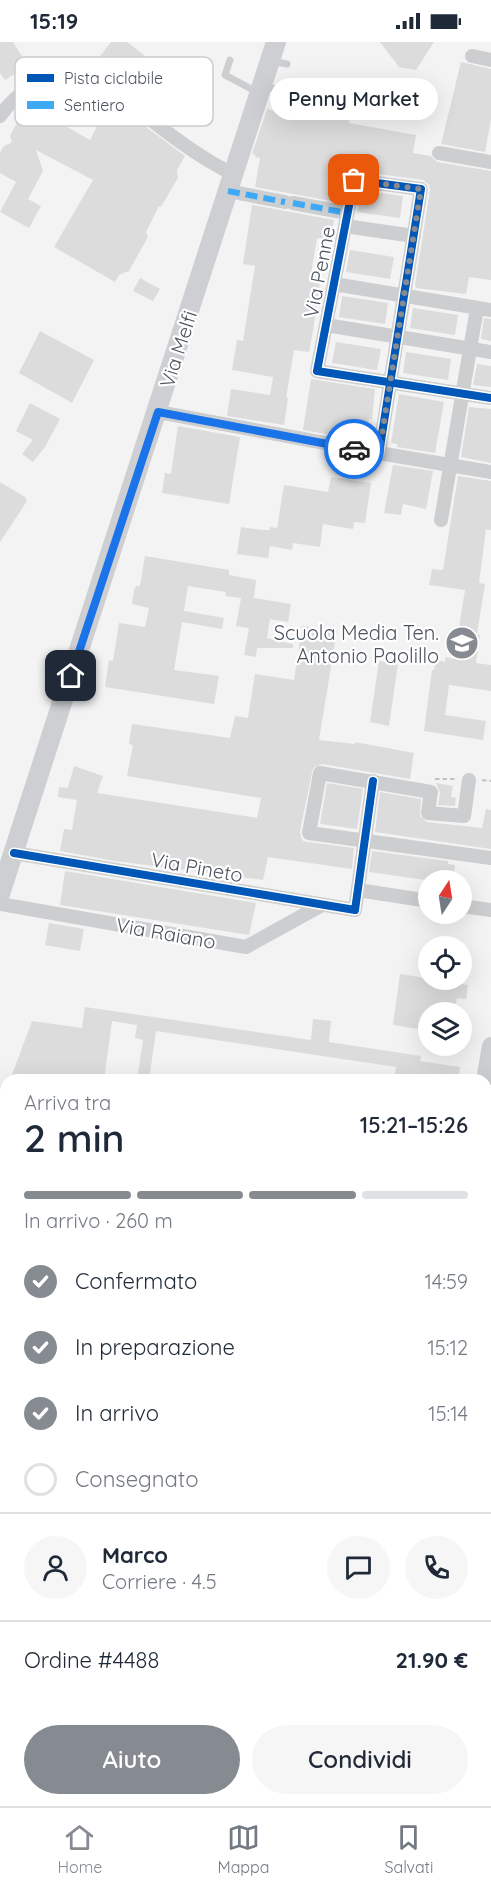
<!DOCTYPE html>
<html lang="it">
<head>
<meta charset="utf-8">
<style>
	body { margin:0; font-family:Quicksand,sans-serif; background:#f6f6f7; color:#1f2937; height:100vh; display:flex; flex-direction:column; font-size:22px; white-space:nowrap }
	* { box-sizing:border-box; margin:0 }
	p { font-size:20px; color:#747a83 }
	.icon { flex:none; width:33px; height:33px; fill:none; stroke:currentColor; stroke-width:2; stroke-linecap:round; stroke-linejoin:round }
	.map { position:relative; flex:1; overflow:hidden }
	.sheet { position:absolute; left:0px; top:1032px; width:492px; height:732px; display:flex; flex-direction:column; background:#fff; border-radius:18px 18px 0 0; box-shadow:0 6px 24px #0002 }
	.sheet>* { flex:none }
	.needle { width:39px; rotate:12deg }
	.controls { position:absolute; left:418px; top:828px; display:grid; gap:12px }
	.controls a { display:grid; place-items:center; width:54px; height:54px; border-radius:50%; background:#fff; box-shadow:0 6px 24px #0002; font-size:30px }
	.pin { position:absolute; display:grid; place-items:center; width:51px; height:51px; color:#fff; margin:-26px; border-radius:12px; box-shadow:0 3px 9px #0006 }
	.courier { position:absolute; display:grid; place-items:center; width:60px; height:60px; margin:-30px; border:4px solid #1a73e8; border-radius:50%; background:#fff; color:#222; box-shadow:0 2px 8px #0007 }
	.bubble { position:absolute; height:42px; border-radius:21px; background:#fff; box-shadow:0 6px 24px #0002; font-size:20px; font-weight:600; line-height:42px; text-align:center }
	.head em { font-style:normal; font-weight:600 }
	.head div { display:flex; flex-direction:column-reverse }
	.head { display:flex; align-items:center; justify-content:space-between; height:102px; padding:0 24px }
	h1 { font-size:39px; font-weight:600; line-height:45px }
	.bar { display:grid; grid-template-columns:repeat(4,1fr); gap:9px 6px; align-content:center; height:72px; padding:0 24px }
	.bar i { height:8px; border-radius:4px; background:#e0e1e3 }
	.bar .active { background:#868b92 }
	.bar p { grid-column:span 4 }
	.line { display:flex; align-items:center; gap:15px; padding:0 24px; border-top:2px solid #e0e1e3 }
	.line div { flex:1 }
	.round { display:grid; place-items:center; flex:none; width:63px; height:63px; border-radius:32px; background:#f6f6f7 }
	ol { padding:0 24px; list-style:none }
	li { display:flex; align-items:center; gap:18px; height:66px }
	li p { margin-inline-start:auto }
	li .icon { padding:6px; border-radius:50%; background:#868b92; color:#fff; stroke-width:4 }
	li:last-child { color:#747a83 }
	li i { width:33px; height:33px; border:3px solid #e0e1e3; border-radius:50% }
	.button { display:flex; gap:12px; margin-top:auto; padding:12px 24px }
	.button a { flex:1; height:69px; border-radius:36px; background:#868b92; color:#fff; font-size:24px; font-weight:600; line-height:69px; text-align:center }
	.button a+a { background:#f6f6f7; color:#1f2937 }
	.status { display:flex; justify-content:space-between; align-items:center; height:42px; padding:0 30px; background:#fff; direction:ltr }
	.status svg { height:16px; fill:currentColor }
	.tab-bar { display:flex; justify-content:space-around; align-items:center; height:84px; border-top:2px solid #e0e1e3; background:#fff; font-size:16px; color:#747a83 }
	.tab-bar a { display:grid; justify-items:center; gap:3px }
	.tab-bar .active { color:#868b92 }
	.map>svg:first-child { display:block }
	.building { fill:#dcdcdd }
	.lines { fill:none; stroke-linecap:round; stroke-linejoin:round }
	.path { stroke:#bcc5c3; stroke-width:2; stroke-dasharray:4.5 3; stroke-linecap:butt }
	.service { stroke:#cdced0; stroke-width:7 }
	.minor { stroke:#cdced0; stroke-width:14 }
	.tertiary { stroke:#cdced0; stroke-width:18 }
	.secondary { stroke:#cdcfd2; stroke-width:20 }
	.quiet { stroke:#3fa9f5; stroke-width:6; stroke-dasharray:12 6; stroke-linecap:butt }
	.cycleway-casing { stroke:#fff; stroke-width:11 }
	.cycleway { stroke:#0057b8; stroke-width:8 }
	.done { stroke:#868b92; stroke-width:6; stroke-dasharray:0 10.8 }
	.route { stroke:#1a73e8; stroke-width:8 }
	.labels { text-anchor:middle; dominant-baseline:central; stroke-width:4.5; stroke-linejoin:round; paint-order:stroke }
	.street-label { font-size:20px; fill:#4b535e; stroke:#fff }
	.poi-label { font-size:20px; fill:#4b535e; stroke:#fff; text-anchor:end }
	.key { fill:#fff; stroke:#c9cbcf; stroke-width:1.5 }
	.key-label { font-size:16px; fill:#4b535e }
</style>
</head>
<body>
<div class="status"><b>15:19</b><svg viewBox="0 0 49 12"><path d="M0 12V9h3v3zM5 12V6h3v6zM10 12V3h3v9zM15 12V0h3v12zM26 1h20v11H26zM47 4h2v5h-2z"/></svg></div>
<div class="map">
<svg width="491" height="1764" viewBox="0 0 491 1764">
	<rect width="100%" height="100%" fill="#f3f3f3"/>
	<path class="building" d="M0,0H13L28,24L5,38L0,31Z
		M111,0H127L183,44L163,69L97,18Z
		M380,0H434L416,28L399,25Z
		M461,20L491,27V77L485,110L441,102Z
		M47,56L64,66L57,79L90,98L103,73L123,85L130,73L185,114L177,128L178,136L161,165L159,164L146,190L148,195L129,229L119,233L115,240L54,205L93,138L36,108L43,129L28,157L41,164L29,186L0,170L16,140L0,131V111L3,105L12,100L10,94L19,77L28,74L32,67L41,65Z
		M288,59L305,62V59L352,67L349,81L416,93L413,111L431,114L437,120L491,129V238L469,235L466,252L416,246L415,243L430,148L429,143L423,138L355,129L347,132L336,130L331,159L255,145L260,116L255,115L256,113L252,112L267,67L285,72Z
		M361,148L403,154L400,176L357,170Z
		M252,163L334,178L331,198L317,196L311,232L321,234L313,289L309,310L294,308L286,356H288L284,383L227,374L231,347L270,353L273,335L232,328L237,298L243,299L255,224L243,222Z
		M350,208L394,215L390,237L346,230Z
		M140,236L160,247L153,259L133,249Z
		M342,254L388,261L385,282L339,275Z
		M413,266L458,273L455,293L410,286Z
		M484,276L491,277V299L481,297Z
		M40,289L94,318L72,361L19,331Z
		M336,300L381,307L377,328L332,321Z
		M406,310L451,317L448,338L403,331Z
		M477,322L491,324V345L473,343Z
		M311,337L375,347L372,378L369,377L366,399L303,388Z
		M399,352L444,360L435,411L397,405V402L391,401Z
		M30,361L60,377L45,405L33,420L22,412L33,398L16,389Z
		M469,365L491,367V421L461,415Z
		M178,384L240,395L229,462L162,451L165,431L171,432Z
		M393,423L433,429L426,467L403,462L401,473L384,471Z
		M458,434L491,439V488L486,487L479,541L485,542L477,592L480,593L476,621L491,623V649L449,643L445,673L486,679L483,698L424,689L432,628H434L436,618L445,620L446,615L454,617L465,548L429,543L432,527L443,528Z
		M331,435L371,441L365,481L354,480L353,487L323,482L320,505L293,501L292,508L270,504L268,516L237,512L241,485L262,488H270V485L277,486L284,443L328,450Z
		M0,440L25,455L27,459L0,500Z
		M145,514L229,528V533L256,538L254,556L291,562L288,580L270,577L267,596L293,602V606H257L256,615L244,613L249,586L236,584L241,556L225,554L226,550L188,544L184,569L224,576L222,587L182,580L174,628L219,634L214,662L105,645L109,618L113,619L119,581L145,585L149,566L132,562L134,548L136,544H140Z
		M302,584L337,588L319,698L355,702V700L414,711L410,737L322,722L313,726L300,789L301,795L303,799L308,800L354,806L352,827L268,815L263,838L115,819L60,809L64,787L72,788L77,758L58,755L59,745L68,746L74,724L103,734L97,751L257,776L261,756L127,734L133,703L129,702L132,682L230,696L235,674L248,676L255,632L294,638Z
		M379,619L398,622L389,684L370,680Z
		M327,741L363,747L357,787L320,782Z
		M436,741L453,744L451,755L456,756L455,764L438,763L440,751Z
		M380,750L421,757L420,774L427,780L482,786L486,767L491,768V807L375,790Z
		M372,809L448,819V822L455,823L453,838H426L369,830Z
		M65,829L256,861L249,893L60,863Z
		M49,881L84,887L80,909L45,903Z
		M400,932L468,943L466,957L457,956L455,964L451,963L450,970H429V980L420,979L419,987L393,983Z
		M85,965L311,998L313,977L331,979L329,1000L421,1014L420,1019L460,1025L458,1038H394L396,1025L156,989L149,1038H137L143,998L135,996L137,983L112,979L104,1038H10L32,979L82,986Z"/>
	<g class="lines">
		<path class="path" d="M435,737H455
			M482,738L491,739"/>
		<path class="service" d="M230,18L225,33L257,50
			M272,19L287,22
			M264,44L279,48
			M0,1453L6,1455
			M0,1487L6,1488"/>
		<path class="minor" d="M472,14L491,18
			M0,74C18,48 54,25 87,34C107,40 125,58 141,70C170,93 200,116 233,132
			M439,111L491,120
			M228,149L285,160
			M293,161L347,171
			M345,184L414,194
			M334,242L491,268
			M326,283L491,310
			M158,370L379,411L491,430
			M379,411L421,147L354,138L317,329L491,356
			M441,478L477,266
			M469,738L464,774L428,771L431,750L320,731L309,791L491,816
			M14,811L355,868L373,739
			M358,848L429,859
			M0,862L246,905L322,863
			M462,864L491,868"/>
		<path class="tertiary" d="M485,1038L491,1004
			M371,1764L372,1758"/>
		<path class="secondary" d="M0,852L276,0"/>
		<path class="quiet" d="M228,149L285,160
			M293,161L347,171"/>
		<g class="cycleway-casing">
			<path id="cycleway" d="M379,411L421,147L354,138L317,329L491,356
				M14,811L355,868L373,739"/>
		</g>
		<use href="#cycleway" class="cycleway"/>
	</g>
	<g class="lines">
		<path class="done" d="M354,138L421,147L379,411L354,407"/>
		<path class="route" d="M71,634L158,370L354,407"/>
	</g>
	<defs>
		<g id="school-disc" transform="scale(1.725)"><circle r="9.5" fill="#868b92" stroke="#fff"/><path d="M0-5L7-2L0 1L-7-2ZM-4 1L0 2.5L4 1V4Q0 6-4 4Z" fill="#fff"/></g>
	</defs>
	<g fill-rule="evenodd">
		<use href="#school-disc" x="462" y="601"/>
	</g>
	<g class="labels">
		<g class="street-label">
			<text transform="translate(319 230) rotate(-79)">Via Penne</text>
			<text transform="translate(178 307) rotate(-72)">Via Melfi</text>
			<text transform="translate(197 825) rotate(10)">Via Pineto</text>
			<text transform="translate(166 891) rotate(10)">Via Raiano</text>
		</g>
		<g class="poi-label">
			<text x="439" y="590">Scuola Media Ten.<tspan x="439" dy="23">Antonio Paolillo</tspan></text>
		</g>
	</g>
	<rect x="15" y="15" width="198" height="69" rx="9" class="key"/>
	<rect x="27" y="32" width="27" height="8" fill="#0057b8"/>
	<rect x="27" y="59" width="27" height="8" fill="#3fa9f5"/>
	<g class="key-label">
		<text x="64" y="42">Pista ciclabile</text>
		<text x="64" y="69">Sentiero</text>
	</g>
</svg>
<div class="controls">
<a><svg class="needle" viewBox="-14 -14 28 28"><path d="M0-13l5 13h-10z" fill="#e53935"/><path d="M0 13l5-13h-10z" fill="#747a83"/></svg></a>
<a><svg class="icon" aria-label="locate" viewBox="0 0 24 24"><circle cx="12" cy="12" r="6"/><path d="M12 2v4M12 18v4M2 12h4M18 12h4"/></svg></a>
<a><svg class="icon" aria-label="layers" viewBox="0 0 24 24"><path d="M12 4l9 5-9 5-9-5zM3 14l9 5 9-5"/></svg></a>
</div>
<div class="pin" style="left:354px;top:138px;background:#ea580c"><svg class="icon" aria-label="bag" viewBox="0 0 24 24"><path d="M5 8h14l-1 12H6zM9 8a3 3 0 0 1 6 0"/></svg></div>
<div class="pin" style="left:71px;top:634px;background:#1f2937"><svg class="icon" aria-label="home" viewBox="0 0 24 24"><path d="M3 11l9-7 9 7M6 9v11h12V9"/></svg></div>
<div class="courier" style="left:354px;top:407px"><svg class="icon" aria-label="car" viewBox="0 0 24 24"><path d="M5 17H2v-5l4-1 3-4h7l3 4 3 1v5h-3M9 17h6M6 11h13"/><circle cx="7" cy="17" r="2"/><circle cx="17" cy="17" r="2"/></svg></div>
<div class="bubble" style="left:270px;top:36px;width:168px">Penny Market</div>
<section class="sheet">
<div class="head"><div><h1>2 min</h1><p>Arriva tra</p></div><em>15:21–15:26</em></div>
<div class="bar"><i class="active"></i><i class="active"></i><i class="active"></i><i></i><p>In arrivo · 260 m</p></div>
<ol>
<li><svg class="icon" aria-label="check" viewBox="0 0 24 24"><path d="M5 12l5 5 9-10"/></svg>Confermato<p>14:59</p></li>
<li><svg class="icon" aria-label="check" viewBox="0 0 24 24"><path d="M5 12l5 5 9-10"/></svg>In preparazione<p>15:12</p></li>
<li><svg class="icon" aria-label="check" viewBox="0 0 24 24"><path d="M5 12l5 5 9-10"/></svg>In arrivo<p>15:14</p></li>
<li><i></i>Consegnato</li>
</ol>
<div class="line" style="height:108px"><a class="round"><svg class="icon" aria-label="person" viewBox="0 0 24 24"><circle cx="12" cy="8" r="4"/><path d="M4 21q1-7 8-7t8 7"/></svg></a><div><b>Marco</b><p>Corriere · 4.5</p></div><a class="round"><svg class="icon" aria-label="chat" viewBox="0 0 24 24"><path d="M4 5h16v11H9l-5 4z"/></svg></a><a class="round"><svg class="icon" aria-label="phone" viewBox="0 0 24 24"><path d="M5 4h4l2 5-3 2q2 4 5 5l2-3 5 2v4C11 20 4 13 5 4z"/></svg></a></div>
<div class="line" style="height:78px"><div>Ordine #4488</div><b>21.90 €</b></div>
<div class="button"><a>Aiuto</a><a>Condividi</a></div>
</section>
</div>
<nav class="tab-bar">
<a class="active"><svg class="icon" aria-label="home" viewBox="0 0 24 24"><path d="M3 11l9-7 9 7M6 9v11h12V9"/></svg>Home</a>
<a><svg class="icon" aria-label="map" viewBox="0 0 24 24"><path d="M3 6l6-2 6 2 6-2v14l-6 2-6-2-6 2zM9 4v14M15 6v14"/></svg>Mappa</a>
<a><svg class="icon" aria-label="saved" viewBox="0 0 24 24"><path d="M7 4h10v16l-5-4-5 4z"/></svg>Salvati</a>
</nav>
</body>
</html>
